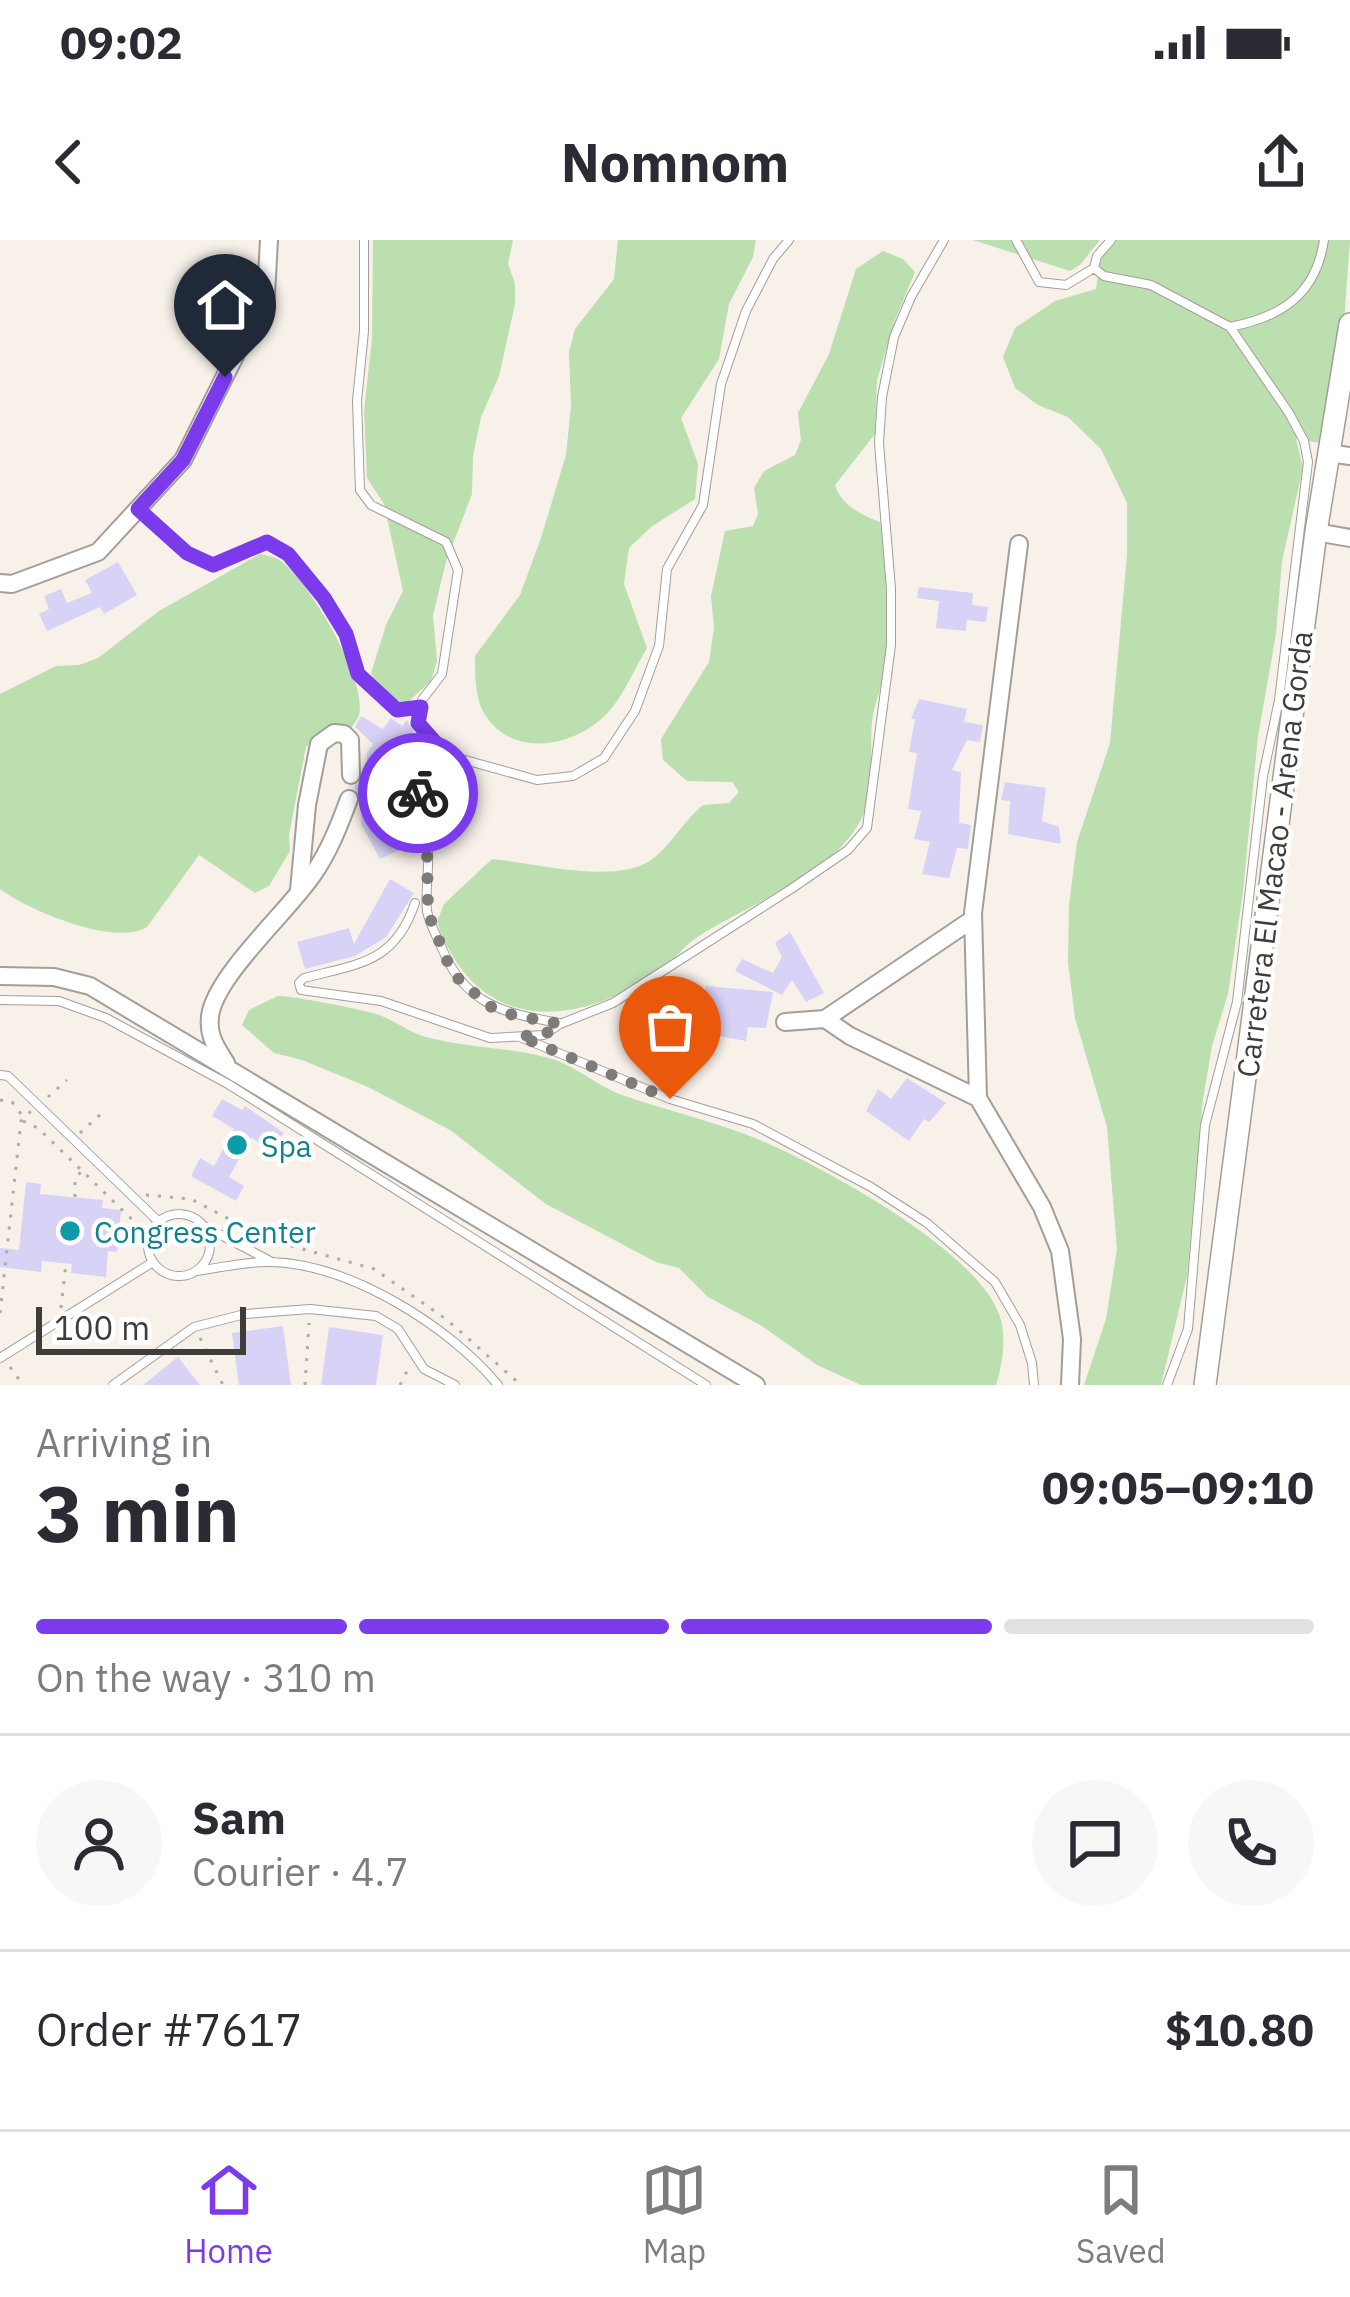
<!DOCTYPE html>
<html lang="en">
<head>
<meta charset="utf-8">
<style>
	body { margin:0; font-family:"IBM Plex Sans",sans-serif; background:#f7f7f7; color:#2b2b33; height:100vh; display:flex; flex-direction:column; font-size:45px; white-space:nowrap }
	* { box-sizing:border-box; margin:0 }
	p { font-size:39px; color:#7c7c81 }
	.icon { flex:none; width:66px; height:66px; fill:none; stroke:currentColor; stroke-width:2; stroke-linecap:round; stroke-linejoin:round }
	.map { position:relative; height:1145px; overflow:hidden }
	.sheet { display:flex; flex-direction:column; background:#fff; flex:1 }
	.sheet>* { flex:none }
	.scale { position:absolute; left:36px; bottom:30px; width:210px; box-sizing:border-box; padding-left:12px; border:6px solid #3f3c3a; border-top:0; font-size:33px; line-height:42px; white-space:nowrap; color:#3f3c3a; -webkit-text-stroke:9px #fff; paint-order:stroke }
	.pin { position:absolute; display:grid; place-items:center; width:102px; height:102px; color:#fff; margin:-123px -51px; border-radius:50% 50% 50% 0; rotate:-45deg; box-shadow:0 0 12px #0007 }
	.pin .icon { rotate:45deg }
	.courier { position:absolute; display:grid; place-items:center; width:120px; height:120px; margin:-60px; border:9px solid #7c3aed; border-radius:50%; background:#fff; color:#222; box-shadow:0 3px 15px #0007 }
	.headline em { font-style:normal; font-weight:700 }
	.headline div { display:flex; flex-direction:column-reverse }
	.headline { display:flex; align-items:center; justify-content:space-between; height:204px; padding:0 36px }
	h1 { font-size:78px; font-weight:700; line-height:90px }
	.bar { display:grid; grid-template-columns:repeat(4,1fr); gap:18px 12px; align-content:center; height:144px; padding:0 36px }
	.bar i { height:15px; border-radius:9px; background:#e1e1e2 }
	.bar .active { background:#7c3aed }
	.bar p { grid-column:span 4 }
	.line { display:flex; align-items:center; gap:30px; padding:0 36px; border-top:3px solid #e1e1e2 }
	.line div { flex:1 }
	.round { display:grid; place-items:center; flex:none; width:126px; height:126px; border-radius:63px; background:#f7f7f7 }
	.status { display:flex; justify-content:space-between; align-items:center; height:84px; padding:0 60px; background:#fff; direction:ltr }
	.status svg { height:33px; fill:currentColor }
	header { display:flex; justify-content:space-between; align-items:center; height:156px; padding:0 36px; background:#fff; font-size:54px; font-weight:700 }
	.tabs { display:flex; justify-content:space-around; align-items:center; height:168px; border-top:3px solid #e1e1e2; background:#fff; font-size:33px; color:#7c7c81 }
	.tabs a { display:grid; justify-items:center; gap:6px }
	.tabs .active { color:#7c3aed }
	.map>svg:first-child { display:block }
	.green { fill:#bbdfae }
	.building { fill:#d9d2f7 }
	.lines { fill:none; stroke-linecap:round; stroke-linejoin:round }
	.service-casing { stroke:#a49e98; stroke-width:10 }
	.minor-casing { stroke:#a49e98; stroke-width:20 }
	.tertiary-casing { stroke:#a49e98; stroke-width:24 }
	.path { stroke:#afaaa5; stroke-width:3; stroke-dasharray:3 9; stroke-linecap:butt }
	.service { stroke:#fff; stroke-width:8 }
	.minor { stroke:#fff; stroke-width:16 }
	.tertiary { stroke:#fff; stroke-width:21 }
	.done { stroke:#7f7b78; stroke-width:12; stroke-dasharray:0 21.6 }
	.route { stroke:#7c3aed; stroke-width:15 }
	.culture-dot { fill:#0f9aa8; stroke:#fff; stroke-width:4.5 }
	.labels { text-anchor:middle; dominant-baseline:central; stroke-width:9; stroke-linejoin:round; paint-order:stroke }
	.street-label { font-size:30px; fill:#3f3c3a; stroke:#fff }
	.culture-label { font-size:30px; fill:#0d838f; stroke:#fff; text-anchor:start }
</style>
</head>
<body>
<div class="status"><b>09:02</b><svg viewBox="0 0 49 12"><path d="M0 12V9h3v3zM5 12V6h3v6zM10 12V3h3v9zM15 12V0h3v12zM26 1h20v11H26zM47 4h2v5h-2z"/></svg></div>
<header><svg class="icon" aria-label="back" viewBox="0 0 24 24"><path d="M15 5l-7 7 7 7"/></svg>Nomnom<svg class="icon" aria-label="share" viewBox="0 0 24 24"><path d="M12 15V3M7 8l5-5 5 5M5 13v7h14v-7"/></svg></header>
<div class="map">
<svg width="1350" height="1145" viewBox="0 0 1350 1145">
	<rect width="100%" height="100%" fill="#f7f1ea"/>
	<path class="green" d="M373,0H513L508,24L515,43V64L499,136L481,177L473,216L472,254L446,322L433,375L437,421L431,441L407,463C388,459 379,449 371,433L386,385L403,351L384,264L367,238L364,171L372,98Z
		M618,0H756L753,17L729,64L719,119L681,178L698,224L695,259L651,287L629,308L624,344L647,408C633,431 621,463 600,480C568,508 510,517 484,473C475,458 475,433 475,416L520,355L541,298L566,215L571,166L569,112L575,89L614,39Z
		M973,0H1100L1080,25L1070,31Z
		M1104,0H1350L1340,137L1321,203L1296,199L1303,228L1282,321L1276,394L1258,496L1243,652L1228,754L1212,806L1203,859L1187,1036L1161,1145H1084L1106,1079L1117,1009L1107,887L1075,778L1068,722L1069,665L1077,602L1110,503L1127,315V263L1101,209L1068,177L1038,165L1015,148L1003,117L1015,88L1055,61L1096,49Z
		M883,11L903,19L915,32L895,80L877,140L875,194L835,245C842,266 860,274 880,282C888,330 890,379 885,428C883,446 874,463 872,481C869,513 877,551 861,580C829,638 752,662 699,696C684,705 673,722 658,732C572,790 476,793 437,682L444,664L492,619C534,623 615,645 651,620C671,606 683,581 703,565L729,563L739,552L732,542L687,541L663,520L661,499L709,422L714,388L711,356L725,291L753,286L758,274L754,248L764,231L795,215L801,200L798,173L829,114L856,29Z
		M260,314C262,314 277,318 278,319C308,339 368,440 359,475C358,479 351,488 349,491L339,486L321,491L306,507L289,595L290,611L269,646L255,653L199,615L147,687C114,707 28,670 0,649V454L56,426L79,425L98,418L159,371Z
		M278,756C295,756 359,769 376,774C393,779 408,792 426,797C467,808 508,807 549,818C575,825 597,846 622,855C671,872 722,883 769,904C830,931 976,1011 999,1074C1007,1095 1003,1123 996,1145H861L817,1125L762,1086L708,1057L679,1028L656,1022L546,964L450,890L368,847L302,820L274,813L242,785L249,770Z"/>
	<path class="building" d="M118,322L137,355L104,374L100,367L47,391L39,374L49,369L44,356L61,349L67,363L92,353L85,340Z
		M919,347L973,353L972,365L988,367L986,382L967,380L966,391L936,388L939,361L917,358Z
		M919,459L967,469L964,482L983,485L980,502L967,500L952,530L961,532L959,583L971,585L968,609L957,608L949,638L922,634L930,602L914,599L921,571L908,569L917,513L909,512L915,479H911Z
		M361,476L383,489L391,478L402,486L407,480L414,491L411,494L422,502L408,523L400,570L414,603L380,619L361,584L363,562L354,547L366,536L367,513L373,504L355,487Z
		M1005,542L1046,548L1042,581L1059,587L1061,604L1008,594L1010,561L1001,560Z
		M390,639L414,653L386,697L355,716L305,729L297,702L349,688L354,704Z
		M790,692L824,753L806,762L792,740L782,755L735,731L742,719L773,733L782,717L775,703Z
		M706,746L773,752L766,788L748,787L746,801L697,792Z
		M907,838L946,863L929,882L924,879L909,901L866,871L878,849L891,859Z
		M222,859L242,870L245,866L284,893L274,911L251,898L229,937L244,946L236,961L191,936L200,918L214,926L234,889L212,876Z
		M26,942L41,944L40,954L103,960L102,968L121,970L117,1012L108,1011L106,1037L71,1033L72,1024L42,1021L41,1032L0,1027V1008L19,1010Z
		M283,1086L291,1145H239L232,1093Z
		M329,1087L383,1095L376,1145H321Z
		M178,1117L200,1145H143Z"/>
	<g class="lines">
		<g class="service-casing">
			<path id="service" d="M364,0V91L357,161L360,250L371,265L446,302L458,330L442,434L422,460L418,483L447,515L537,540L573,536L604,518L635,471L659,406L667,329L703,265L721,144L746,71L773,19L789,0
				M1016,0L1039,42L1066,45L1094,28
				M1111,0L1097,16L1094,28L1104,36L1151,45L1230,87L1289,173L1304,201L1308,222L1279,460L1263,536L1237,762L1205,885L1188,1089L1167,1145
				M1230,87C1282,77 1316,54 1324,0
				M139,270L187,313L213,325L267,302L288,314L324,357L346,394L357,434L397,470L421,467
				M440,509C405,548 424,570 428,614C429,633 425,652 427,671C429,682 436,695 441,706C464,764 502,773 559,783
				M415,663C395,723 358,724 304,738L299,743L301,750L381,761L490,798L544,795L560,784L613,763L791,649L848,610L867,588L891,405V349L879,203L882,157L894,97L911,57L944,0
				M0,760L59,761L106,778L228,844L706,1145
				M520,797L670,859L753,884L871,947L927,983L995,1042L1020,1085L1032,1123L1034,1145
				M0,835L8,836L158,981
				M148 1005a31 31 0 1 1 62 0a31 31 0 1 1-62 0Z
				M204,986L270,1021
				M196,1031C220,1028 246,1021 271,1022C350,1024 449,1086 498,1145
				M0,1118L153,1022
				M113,1145L194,1087L245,1074L310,1069L376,1076L398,1089L424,1129L455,1145"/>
		</g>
		<g class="minor-casing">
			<path id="minor" d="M1328,213L1350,216
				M1316,292L1350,298
				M1019,304L973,673L978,858L1042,967L1060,1011L1072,1099L1070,1145
				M0,343L12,344L98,312L183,220L266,54L269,0
				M299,650L307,565L319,504L334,493L344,494L350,500L351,535
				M0,736L54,737L90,746L756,1145
				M825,779L850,796L978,858
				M785,782L825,779L973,679
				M226,823C215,806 206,793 211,771C221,731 287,672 312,636C329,612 339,586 349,559"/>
		</g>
		<g class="tertiary-casing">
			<path id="tertiary" d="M1205,1145L1316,292L1350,84"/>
		</g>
		<path class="path" d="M48,857L67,840
			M0,860L12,862L22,875
			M23,881L38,888L149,996
			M80,893L102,873
			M146,955L191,959L267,999L374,1029L446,1079L521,1145
			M75,957V938L81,932
			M61,1068L66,1023
			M0,1073L21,881L31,871
			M200,1098L223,1145
			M10,1127L23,1145
			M305,1145L309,1083
			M400,1145L410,1125"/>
		<use href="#service" class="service"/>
		<use href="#minor" class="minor"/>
		<use href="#tertiary" class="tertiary"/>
	</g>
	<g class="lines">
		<path class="done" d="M418,553L419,580L427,608L428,673L452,733L489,766L513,775L560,784L544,795L519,796L670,859"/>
		<path class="route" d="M225,137L183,220L138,269L187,313L213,325L267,302L288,314L324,358L346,394L358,434L397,470L421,467L418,483L440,508L430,520L418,553"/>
	</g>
	<g class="culture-dot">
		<circle cx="237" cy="905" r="12"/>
		<circle cx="70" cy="991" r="12"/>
	</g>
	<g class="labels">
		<g class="street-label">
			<text transform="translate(1274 614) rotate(-83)">Carretera El Macao - Arena Gorda</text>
		</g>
		<g class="culture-label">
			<text x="261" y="905">Spa</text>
			<text x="94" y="991">Congress Center</text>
		</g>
	</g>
</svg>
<div class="scale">100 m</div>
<div class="pin" style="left:670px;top:859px;background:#ea580c"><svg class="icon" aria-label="bag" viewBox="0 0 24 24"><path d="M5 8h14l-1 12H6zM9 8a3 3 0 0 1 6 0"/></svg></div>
<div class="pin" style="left:225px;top:137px;background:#1f2937"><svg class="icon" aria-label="home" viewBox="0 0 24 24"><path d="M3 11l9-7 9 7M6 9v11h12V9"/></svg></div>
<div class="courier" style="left:418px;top:553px"><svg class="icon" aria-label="bike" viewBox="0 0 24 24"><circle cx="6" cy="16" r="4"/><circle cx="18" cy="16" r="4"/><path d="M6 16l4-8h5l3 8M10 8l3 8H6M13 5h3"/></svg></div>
</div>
<section class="sheet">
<div class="headline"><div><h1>3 min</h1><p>Arriving in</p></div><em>09:05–09:10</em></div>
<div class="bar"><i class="active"></i><i class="active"></i><i class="active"></i><i></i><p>On the way · 310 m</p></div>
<div class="line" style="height:216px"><a class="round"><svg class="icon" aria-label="person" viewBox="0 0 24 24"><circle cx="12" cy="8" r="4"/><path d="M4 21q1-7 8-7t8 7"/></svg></a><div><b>Sam</b><p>Courier · 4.7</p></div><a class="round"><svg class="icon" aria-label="chat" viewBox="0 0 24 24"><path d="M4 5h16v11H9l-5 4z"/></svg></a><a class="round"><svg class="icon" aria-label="phone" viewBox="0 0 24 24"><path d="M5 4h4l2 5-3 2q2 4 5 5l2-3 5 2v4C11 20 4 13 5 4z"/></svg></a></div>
<div class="line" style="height:156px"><div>Order #7617</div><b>$10.80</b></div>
</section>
<nav class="tabs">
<a class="active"><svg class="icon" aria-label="home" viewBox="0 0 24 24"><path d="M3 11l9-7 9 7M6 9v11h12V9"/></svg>Home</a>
<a><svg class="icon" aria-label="map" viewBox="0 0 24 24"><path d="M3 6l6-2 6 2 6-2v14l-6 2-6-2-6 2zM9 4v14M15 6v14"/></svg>Map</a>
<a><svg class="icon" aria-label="saved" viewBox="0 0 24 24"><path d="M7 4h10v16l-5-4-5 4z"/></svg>Saved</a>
</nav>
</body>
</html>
